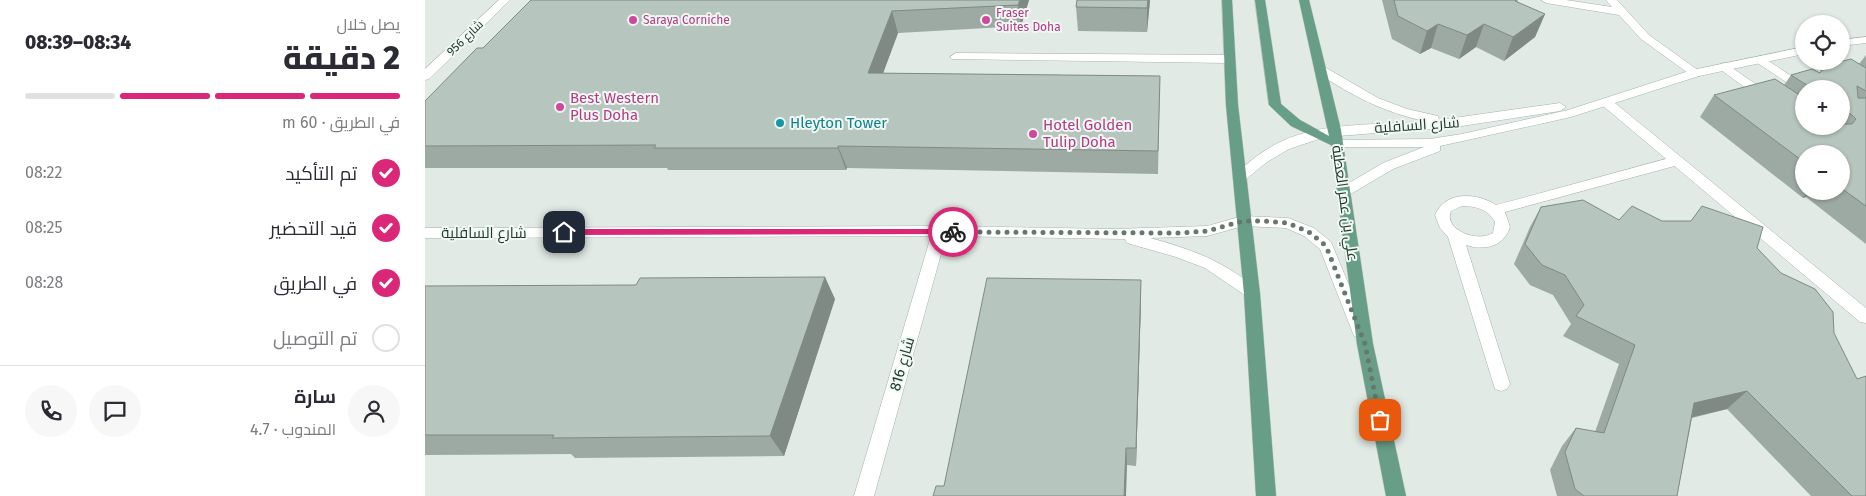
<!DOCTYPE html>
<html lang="ar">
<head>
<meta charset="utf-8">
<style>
	body { margin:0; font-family:"Fira Sans",Cairo,sans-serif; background:#f7f7f7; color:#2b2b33; direction:rtl; height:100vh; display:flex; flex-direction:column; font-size:19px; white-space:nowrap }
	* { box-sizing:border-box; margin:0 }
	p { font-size:16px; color:#7c7c81 }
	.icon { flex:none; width:28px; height:28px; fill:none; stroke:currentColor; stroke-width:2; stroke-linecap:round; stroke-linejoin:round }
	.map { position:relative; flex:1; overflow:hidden; direction:ltr }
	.panel { display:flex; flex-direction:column; background:#fff; width:425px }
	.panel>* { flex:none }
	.buttons { position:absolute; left:1370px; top:15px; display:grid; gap:10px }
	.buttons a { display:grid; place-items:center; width:55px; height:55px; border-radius:50%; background:#fff; box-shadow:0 1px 4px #0004; font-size:25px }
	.pin { position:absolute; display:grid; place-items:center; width:42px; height:42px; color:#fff; margin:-21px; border-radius:10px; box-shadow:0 2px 8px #0006 }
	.courier { position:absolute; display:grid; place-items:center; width:50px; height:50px; margin:-25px; border:4px solid #db2777; border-radius:50%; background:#fff; color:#222; box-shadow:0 1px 6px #0007 }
	.overview em { font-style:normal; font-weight:800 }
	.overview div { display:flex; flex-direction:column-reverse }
	.overview { display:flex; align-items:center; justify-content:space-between; height:85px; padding:0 25px }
	h1 { font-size:32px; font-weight:800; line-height:38px }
	.bar { display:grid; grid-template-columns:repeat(4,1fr); gap:8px 5px; align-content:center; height:60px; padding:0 25px }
	.bar i { height:6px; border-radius:4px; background:#e1e1e2 }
	.bar .on { background:#db2777 }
	.bar p { grid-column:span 4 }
	.line { display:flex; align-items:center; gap:12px; padding:0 25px; border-top:1px solid #e1e1e2 }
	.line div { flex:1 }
	.round { display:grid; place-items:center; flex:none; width:52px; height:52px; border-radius:26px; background:#f7f7f7 }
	ol { padding:0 25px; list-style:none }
	li { display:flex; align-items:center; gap:15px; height:55px }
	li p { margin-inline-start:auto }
	li .icon { padding:5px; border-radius:50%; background:#db2777; color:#fff; stroke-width:4 }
	li:last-child { color:#7c7c81 }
	li i { width:28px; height:28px; border:2px solid #e1e1e2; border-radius:50% }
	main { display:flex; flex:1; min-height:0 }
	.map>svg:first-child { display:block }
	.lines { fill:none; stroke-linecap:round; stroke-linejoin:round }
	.lane-casing { stroke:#a4b2ab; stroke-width:1 }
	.street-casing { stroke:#a4b2ab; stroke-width:1 }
	.secondary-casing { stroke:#a0b5aa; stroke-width:1 }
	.primary-casing { stroke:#bdc4c1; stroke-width:1 }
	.lane { fill:#fff; fill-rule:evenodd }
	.street { fill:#fff; fill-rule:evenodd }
	.secondary { fill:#fff; fill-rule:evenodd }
	.primary { fill:#689d87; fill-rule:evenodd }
	.wall { fill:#9da9a3; fill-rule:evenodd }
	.shaded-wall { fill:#7f8a84 }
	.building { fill:#b6c5bd; stroke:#7f8a84 }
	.route { fill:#db2777 }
	.done { stroke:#65786f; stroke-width:5; stroke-dasharray:0 9 }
	.hotel-dot { fill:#d1479c; stroke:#f1f7f3; stroke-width:2 }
	.culture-dot { fill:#0f9aa8; stroke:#f1f7f3; stroke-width:2 }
	.labels { text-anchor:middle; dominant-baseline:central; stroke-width:4; stroke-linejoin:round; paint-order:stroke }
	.far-hotel-label { font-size:12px; fill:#b23c85; stroke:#f1f7f3; text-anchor:start }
	.far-street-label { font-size:12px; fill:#223a30; stroke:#f1f7f3 }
	.hotel-label { font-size:15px; fill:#b23c85; stroke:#f1f7f3; text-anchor:start }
	.culture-label { font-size:15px; fill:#0d838f; stroke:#f1f7f3; text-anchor:start }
	.street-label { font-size:15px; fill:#223a30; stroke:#f1f7f3 }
</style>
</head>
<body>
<main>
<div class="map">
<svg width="1441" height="496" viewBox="0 0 1441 496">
	<rect width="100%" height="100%" fill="#e1eae5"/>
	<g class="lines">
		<g class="lane-casing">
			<path id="lane" d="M1116,0H1141L1187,7L1181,0H1192L1224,35L1277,73L1275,76H1267L1216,39L1194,15L1121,3Z
				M1252,156L1257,158L1259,161L1257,164L1080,212L1085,227C1079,247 1059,251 1041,245L1085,384L1082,389L1076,391L1070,389L1023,237L1015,228L1010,215C1020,191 1051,192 1071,205ZM1037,206C1051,206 1063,209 1070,222L1068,233C1053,243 1018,230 1026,211Z"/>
		</g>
		<g class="street-casing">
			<path id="street" d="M74,0H85L4,79L0,80V69Z
				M531,53L805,55L811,59L805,63L527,59L525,57Z
				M1335,56L1339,58L1386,89H1379V92H1376L1331,62L1329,60Z
				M1383,61H1398L1441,89V98Z
				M1300,63L1345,94L1347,97L1345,100H1337L1296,70V64Z
				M1181,98L1185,99L1441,308V323L1435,322L1177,105L1175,102Z
				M818,216L863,218L889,228L906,242L943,331L941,336L935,338L929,336L895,249L879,236L861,228L818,226L782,236L725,238C766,249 801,262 833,290L835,294L833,298L827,300L780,268L751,257L702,243L700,239L521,236L449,496H429L506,236L0,238V228L515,226L689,229L782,226Z"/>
		</g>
		<g class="secondary-casing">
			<path id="secondary" d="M1441,37V43L1416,46V40Z
				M1379,47V54L1274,76L1146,117L1015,146V151L968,169L924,195H914L912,192L914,189L958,163L999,147H912L905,143L907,140L1005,139L1037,134L1143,110L1267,70Z
				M896,65L953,98L982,109L1013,116L1014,120L1135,103L1141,107L1135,111L1030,127L900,137L864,149L842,162L820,180H810L808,177L810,174C824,162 838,150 855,142C899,121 952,126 1000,121C960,113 925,95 892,72L890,69Z"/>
		</g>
		<g class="primary-casing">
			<path id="primary" d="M797,0H807L813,105L835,294L851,496H831L819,294L801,105Z
				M830,0H840L856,104L875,120L904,136L874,0H884L916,130L948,344L981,496H961L932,344L906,145L866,126L844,105Z"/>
		</g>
		<use href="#lane" class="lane"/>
		<use href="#street" class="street"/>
		<use href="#secondary" class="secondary"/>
		<use href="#primary" class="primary"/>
	</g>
	<path class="wall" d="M106,0H604L596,26L473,33L458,73L735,76L733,174L422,168L421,170H243L242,168H0V101L58,48Z
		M652,0H725L722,32L653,31L651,7Z
		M957,0H1093L1092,2L1120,14L1110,37L1079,61L1051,47L1034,59L1006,48L995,54L967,39Z
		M1441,55V244L1381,197L1378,198L1275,117L1289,95L1359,85L1366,75L1395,72L1402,65L1434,64ZM1379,89H1416V126H1379ZM1379,154H1416V191H1379Z
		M1116,207L1194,220L1237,221L1332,248L1409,333L1441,496H1386L1302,409L1267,418L1252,496H1132L1125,470L1137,446L1151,428L1170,432L1194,364L1138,336L1146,324L1128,295L1105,285L1089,264L1105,227Z
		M716,280V300L711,466L702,465L519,486Z
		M0,286L410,299L359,456L150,458L146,454L0,455Z"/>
	<path class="shaded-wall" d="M595,0H604L596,26L593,5Z
		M723,0H725L722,32V8Z
		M467,11L473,33L450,95L443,73Z
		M1120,14L1110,37L1079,61L1088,37Z
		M1013,24L1006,48L995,54L1002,31Z
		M1059,24L1051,47L1034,59L1042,35Z
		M413,146L422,168L421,170L413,148Z
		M1384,191H1386L1381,197L1378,198Z
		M400,277L410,299L359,456L345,436Z
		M716,280V300L711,466V448Z
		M1322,391L1302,409L1251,421L1269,403Z
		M701,448L702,465L701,496H699Z"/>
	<path class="building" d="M106,0H595L593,5L467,11L443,73L735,76L733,151L413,146V148H229L231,145L0,146V101L52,48H58Z
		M652,0H723L722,8L651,7Z
		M969,0H1091L1090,1L1120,14L1088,37L1059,24L1042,35L1013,24L1002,31L973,16Z
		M1426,59L1441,68V91L1432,86L1433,98H1441V206L1416,188V154H1379V162L1289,95L1350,79L1379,98V126H1416V124H1427L1431,119L1427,115L1416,108V89H1388L1366,75L1387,69L1395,73L1397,70L1404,69L1402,65Z
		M1158,200L1194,220L1207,206L1237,221H1266L1277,206L1338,227L1332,248L1356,273L1390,289L1408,312L1409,333L1432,379L1441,376V496H1427L1322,391L1269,403L1252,496H1159L1150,489L1140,452L1151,428L1179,433L1210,345L1151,316L1159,305L1140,275L1117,265L1100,244L1116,207Z
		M400,277L345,436L127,438L129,435H0V286L211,285L215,278Z
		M562,278L716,280L711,448H701L699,496H508L511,486H519Z"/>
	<path class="route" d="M139,229H528L532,232L528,234L139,235L135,232Z"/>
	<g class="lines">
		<path class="done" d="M528,232L754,233L782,231L818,221H840L863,223L884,232L901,246L940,344L955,420"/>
	</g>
	<g class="hotel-dot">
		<circle cx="208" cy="20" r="5"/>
		<circle cx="561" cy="20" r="5"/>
		<circle cx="135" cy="107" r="5"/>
		<circle cx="608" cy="134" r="5"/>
	</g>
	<circle class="culture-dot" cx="355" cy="123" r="5"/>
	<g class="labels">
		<g class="far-hotel-label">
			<text x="571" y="13">Fraser<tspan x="571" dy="14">Suites Doha</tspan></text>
			<text x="218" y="20">Saraya Corniche</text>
		</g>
		<g class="far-street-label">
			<text transform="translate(40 38) rotate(-44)">شارع 956</text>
		</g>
		<g class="hotel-label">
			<text x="145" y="98">Best Western<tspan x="145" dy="17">Plus Doha</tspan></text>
			<text x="618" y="125">Hotel Golden<tspan x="618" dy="17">Tulip Doha</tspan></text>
		</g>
		<g class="culture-label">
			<text x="365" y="123">Hleyton Tower</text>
		</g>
		<g class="street-label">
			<text transform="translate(992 125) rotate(-4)">شارع السافلية</text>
			<text transform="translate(920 203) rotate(82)">علي بن عمر العطية</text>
			<text x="59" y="233">شارع السافلية</text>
			<text transform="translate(477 364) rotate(-74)">شارع 816</text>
		</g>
	</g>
</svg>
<div class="buttons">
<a><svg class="icon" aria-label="locate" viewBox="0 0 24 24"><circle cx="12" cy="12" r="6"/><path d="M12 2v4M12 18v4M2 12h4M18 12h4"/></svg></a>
<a>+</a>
<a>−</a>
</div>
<div class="pin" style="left:955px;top:420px;background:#ea580c"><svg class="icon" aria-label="bag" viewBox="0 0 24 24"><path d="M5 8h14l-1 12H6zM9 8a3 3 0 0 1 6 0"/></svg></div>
<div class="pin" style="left:139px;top:232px;background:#1f2937"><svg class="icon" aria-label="home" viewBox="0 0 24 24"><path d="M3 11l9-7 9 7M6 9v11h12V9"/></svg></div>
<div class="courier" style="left:528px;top:232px"><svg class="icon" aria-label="bike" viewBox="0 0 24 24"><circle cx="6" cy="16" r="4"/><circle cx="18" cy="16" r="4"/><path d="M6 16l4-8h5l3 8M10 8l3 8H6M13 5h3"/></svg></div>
</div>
<section class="panel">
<div class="overview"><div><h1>2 دقيقة</h1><p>يصل خلال</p></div><em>08:34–08:39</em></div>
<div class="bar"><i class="on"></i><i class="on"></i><i class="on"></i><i></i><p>في الطريق · 60 m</p></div>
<ol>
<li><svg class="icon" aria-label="check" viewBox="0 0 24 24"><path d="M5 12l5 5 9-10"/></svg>تم التأكيد<p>08:22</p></li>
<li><svg class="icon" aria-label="check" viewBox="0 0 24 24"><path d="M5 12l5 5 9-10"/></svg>قيد التحضير<p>08:25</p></li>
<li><svg class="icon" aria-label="check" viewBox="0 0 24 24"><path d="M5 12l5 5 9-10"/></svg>في الطريق<p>08:28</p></li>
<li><i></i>تم التوصيل</li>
</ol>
<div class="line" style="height:90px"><a class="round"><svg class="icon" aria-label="person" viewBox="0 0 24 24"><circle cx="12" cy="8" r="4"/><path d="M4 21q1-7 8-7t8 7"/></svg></a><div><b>سارة</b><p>المندوب · 4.7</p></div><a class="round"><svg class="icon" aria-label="chat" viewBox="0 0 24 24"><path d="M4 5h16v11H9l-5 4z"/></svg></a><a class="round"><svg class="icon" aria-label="phone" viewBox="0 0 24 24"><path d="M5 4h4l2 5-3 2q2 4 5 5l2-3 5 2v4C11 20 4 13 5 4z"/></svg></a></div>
</section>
</main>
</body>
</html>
